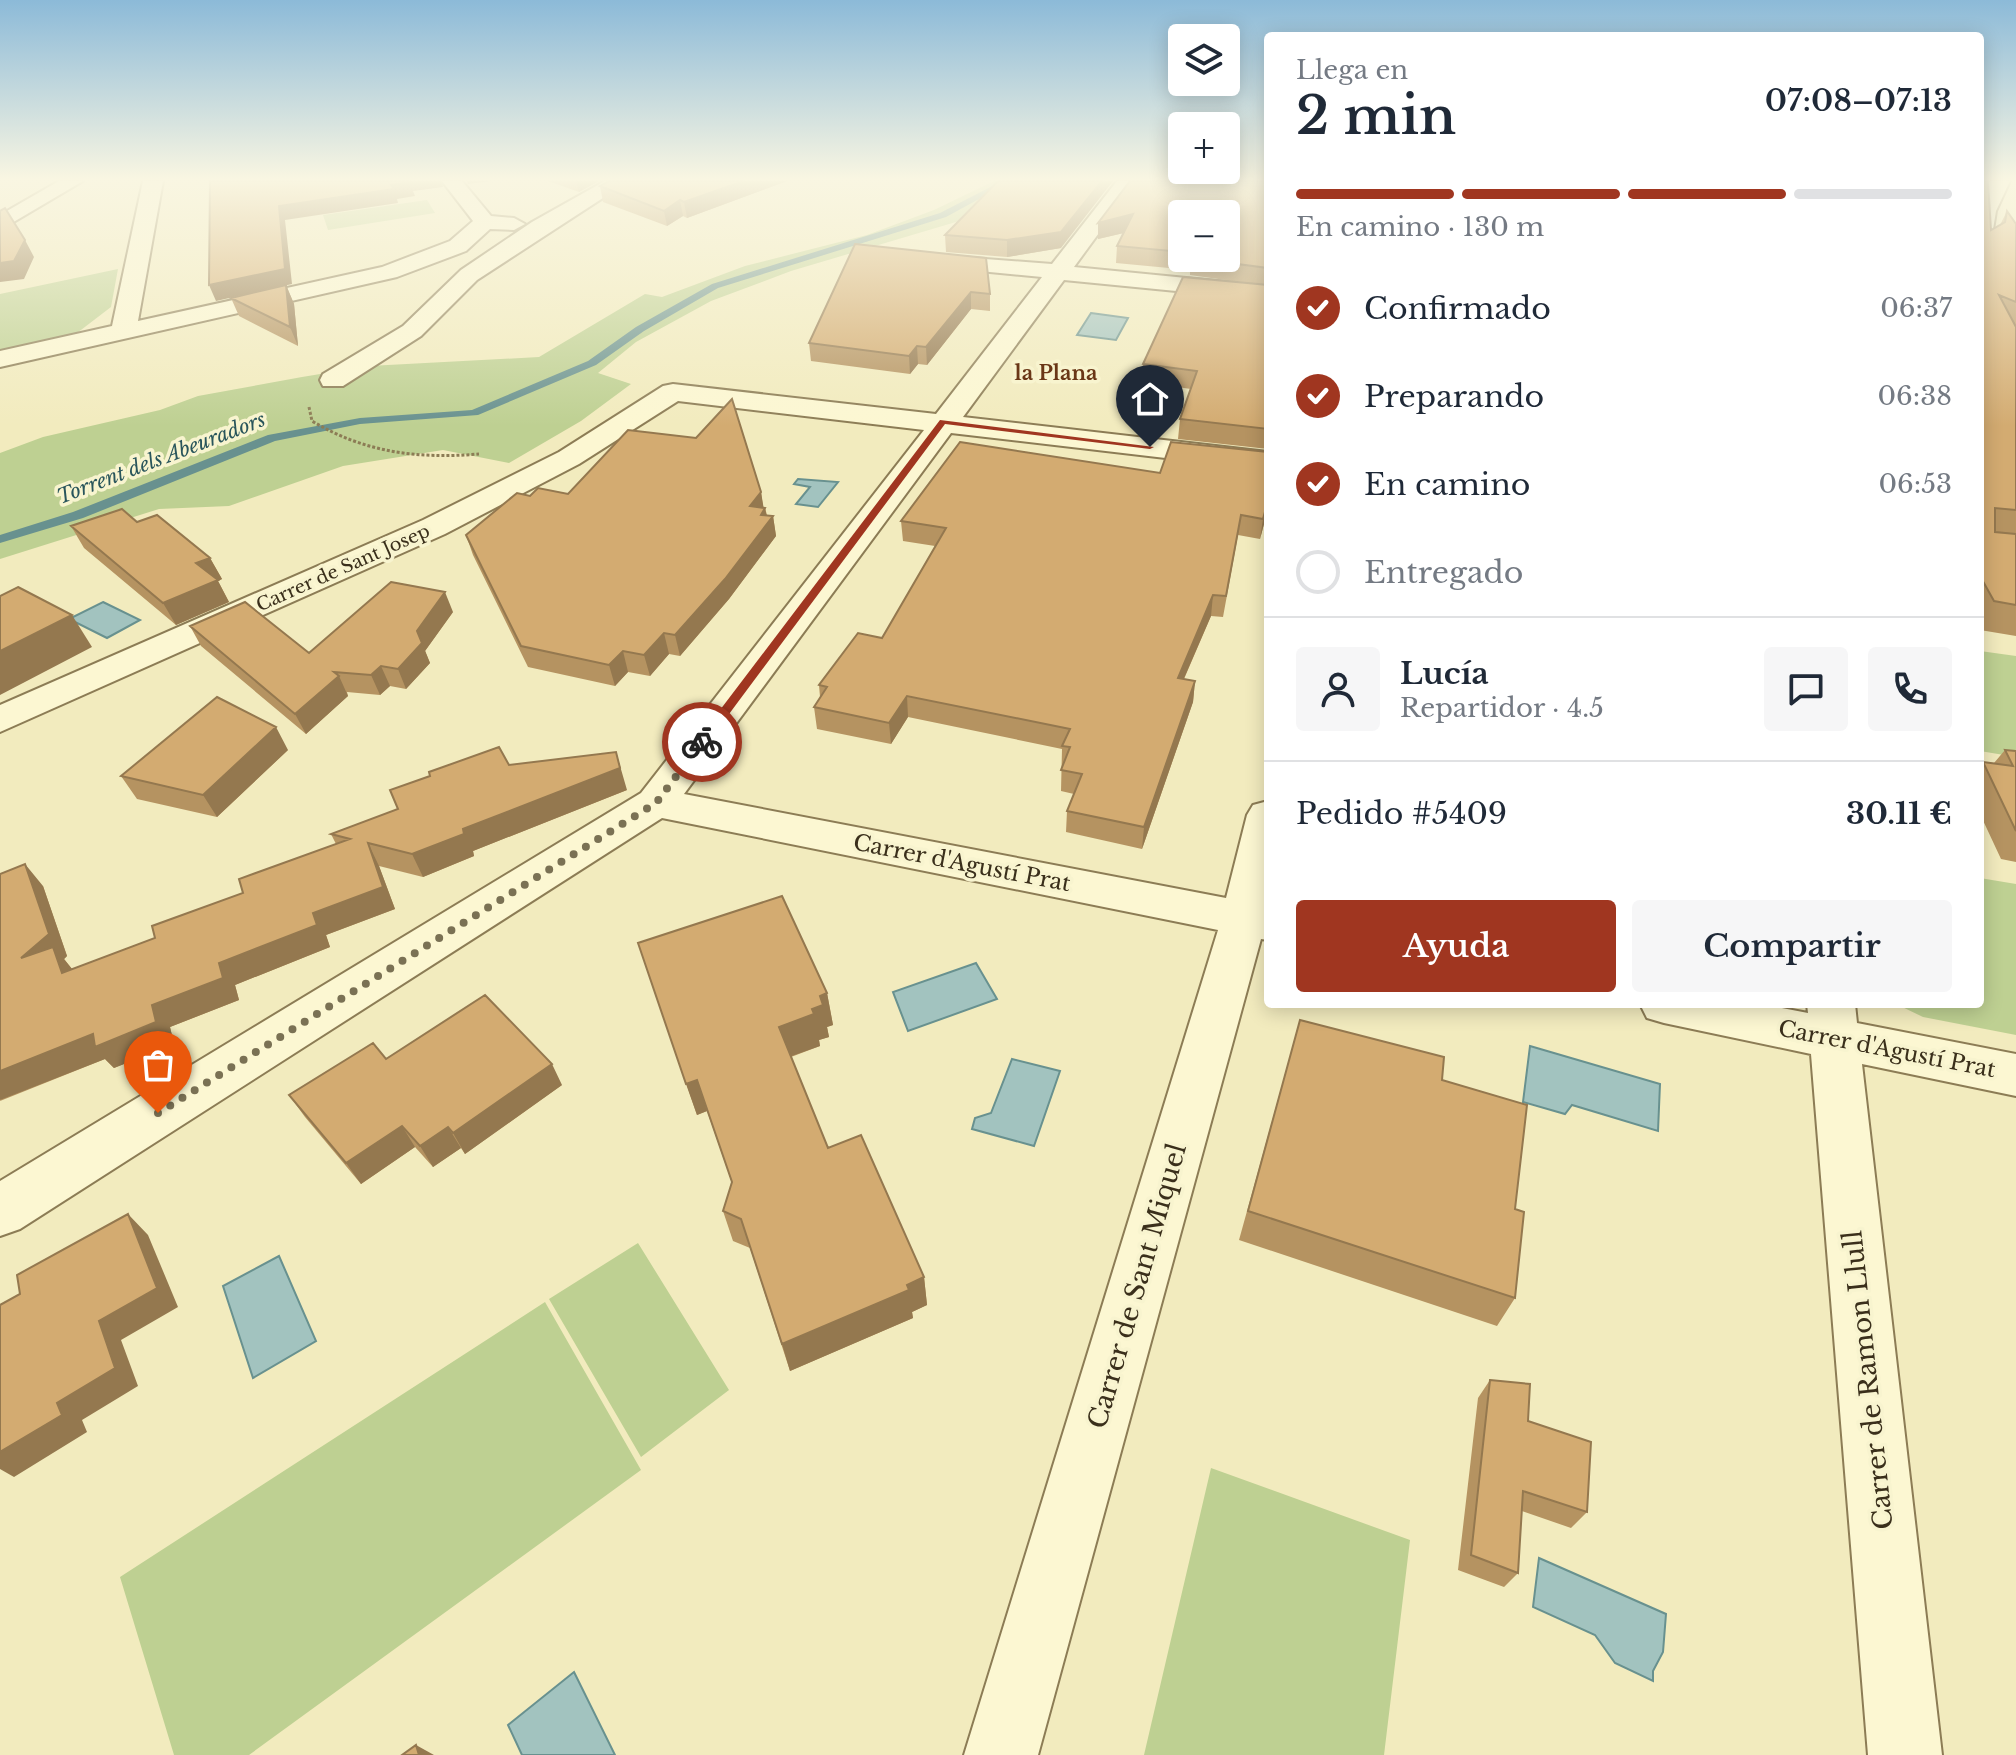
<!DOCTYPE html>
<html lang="es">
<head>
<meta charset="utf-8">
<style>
	body { margin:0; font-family:"Libre Baskerville",serif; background:#f6f6f7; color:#1f2937; height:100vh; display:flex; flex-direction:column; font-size:30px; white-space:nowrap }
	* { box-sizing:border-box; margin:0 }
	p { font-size:26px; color:#747a83 }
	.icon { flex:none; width:44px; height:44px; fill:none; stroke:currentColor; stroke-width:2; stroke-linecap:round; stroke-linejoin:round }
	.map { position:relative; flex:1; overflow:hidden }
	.details { position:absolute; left:1264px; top:32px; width:720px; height:976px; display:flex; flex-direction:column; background:#fff; border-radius:8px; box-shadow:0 4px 20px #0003 }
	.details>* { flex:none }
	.controls { position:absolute; left:1168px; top:24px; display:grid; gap:16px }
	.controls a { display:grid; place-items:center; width:72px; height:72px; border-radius:8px; background:#fff; box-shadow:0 4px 20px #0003; font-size:40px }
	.pin { position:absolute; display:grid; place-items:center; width:68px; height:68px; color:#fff; margin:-82px -34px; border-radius:50% 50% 50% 0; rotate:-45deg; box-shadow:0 0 8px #0007 }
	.pin .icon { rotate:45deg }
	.courier { position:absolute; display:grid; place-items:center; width:80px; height:80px; margin:-40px; border:6px solid #a03620; border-radius:50%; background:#fff; color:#222; box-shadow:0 2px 10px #0007 }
	.head em { font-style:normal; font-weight:600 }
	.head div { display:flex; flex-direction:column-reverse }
	.head { display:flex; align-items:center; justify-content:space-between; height:136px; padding:0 32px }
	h1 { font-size:52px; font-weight:600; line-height:60px }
	.bar { display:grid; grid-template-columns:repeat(4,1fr); gap:12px 8px; align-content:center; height:96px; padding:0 32px }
	.bar i { height:10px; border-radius:6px; background:#e0e1e3 }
	.bar .current { background:#a03620 }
	.bar p { grid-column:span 4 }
	.line { display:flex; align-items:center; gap:20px; padding:0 32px; border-top:2px solid #e0e1e3 }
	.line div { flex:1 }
	.round { display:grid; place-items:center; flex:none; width:84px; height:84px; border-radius:8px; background:#f6f6f7 }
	ol { padding:0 32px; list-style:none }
	li { display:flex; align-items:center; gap:24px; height:88px }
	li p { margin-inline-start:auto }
	li .icon { padding:8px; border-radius:50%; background:#a03620; color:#fff; stroke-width:4 }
	li:last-child { color:#747a83 }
	li i { width:44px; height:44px; border:4px solid #e0e1e3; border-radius:50% }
	.action { display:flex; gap:16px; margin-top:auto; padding:16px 32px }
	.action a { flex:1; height:92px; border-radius:8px; background:#a03620; color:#fff; font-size:32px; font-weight:600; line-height:92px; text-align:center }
	.action a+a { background:#f6f6f7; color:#1f2937 }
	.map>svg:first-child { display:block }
	.green { fill:#bed092 }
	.water { fill:#a2c3bf; stroke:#68918f; stroke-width:2 }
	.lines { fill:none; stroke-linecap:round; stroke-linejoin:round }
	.stream { fill:#68918f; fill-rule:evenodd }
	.minor-casing { stroke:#8c7c55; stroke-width:4 }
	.path { stroke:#8c7c55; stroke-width:3; stroke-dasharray:3 2; stroke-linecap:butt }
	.minor { fill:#fcf7d2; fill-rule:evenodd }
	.wall { fill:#b59361; fill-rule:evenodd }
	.shaded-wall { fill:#94784f }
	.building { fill:#d3ab71; stroke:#94784f; stroke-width:2 }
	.route { fill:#a03620 }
	.done { stroke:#7a7154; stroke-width:8; stroke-dasharray:0 14.4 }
	.labels { text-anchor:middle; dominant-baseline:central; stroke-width:7; stroke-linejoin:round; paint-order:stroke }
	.far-street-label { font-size:18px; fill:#3a2f1b; stroke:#f8f4cf }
	.far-neighbourhood-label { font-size:20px; font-weight:bold; fill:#6a3717; stroke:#f8f4cf }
	.far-water-label { font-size:20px; font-style:italic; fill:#29555b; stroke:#f8f4cf }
	.street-label { font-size:22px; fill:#3a2f1b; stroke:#f8f4cf }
	.near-street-label { font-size:26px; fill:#3a2f1b; stroke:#f8f4cf }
</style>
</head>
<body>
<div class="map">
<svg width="2016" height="1755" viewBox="0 0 2016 1755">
	<rect width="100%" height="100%" fill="#f2ebbe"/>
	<path class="green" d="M994,181H1042L976,216L791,271L711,301L636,342L598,373L631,384L581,421L509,463L443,450L343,466L229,506L159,509L0,559V453L43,437L160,410L198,396L302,377L369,366L539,357L645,294L662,297L745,266L867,235L934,210Z
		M427,200L435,213L328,230L323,215Z
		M118,269L111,307L77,333L0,350V294Z
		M1980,651L2016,656V757L1980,751Z
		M1980,878L2016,884V1035L1923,1017L1896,1004H1980Z
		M638,1243L729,1390L641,1457L549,1299Z
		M545,1302L641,1470L249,1755H174L120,1577Z
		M1211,1468L1410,1540L1384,1755H1144Z"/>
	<path class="water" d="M1091,313L1128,318L1116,340L1077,335Z
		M798,479L838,482L818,507L796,504L810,487L794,484Z
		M103,602L140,620L107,638L69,619Z
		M976,963L997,999L908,1031L893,992Z
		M1530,1046L1660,1084L1658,1131L1572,1105L1565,1114L1523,1102Z
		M1012,1059L1060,1071L1034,1146L972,1129L975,1118L991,1113Z
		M279,1256L316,1341L253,1378L223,1286Z
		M1539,1558L1666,1614L1663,1652L1653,1671V1681L1615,1663L1595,1635L1533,1607Z
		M574,1672L615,1755H522L508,1725Z"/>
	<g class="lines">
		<path class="stream" d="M1002,181H1012L946,217L718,288L644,331L596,365L478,415L360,424L275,441L83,518L0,543V535L73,512L268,435L360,418L472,410L588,361L636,327L712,284L940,213Z"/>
		<g class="minor-casing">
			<path id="minor" d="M59,181H83L0,230V215Z
				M143,181H163L138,321L382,267L450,241L473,221L442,181H462L491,216L514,218L525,224L514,230L490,229L466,251L397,277L0,367V351L112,326Z
				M605,181H629L477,280L421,336L343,386H323L320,380L323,374L403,326L461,270L532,222Z
				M1117,181H1137L1074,267L1268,286V300L1064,280L963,417L1268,452V470L951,433L684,794L1226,898L1247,815L1253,805L1268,801V940L1261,939L1038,1755H964L1218,930L662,818L20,1229L0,1236V1181L641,793L924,430L678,401L579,464L445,534L0,732V705L423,520L559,452L663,386L673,384L936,414L1042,277L928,266L920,264L917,259L920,254L1052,264Z
				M1990,181H2010L1996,211L1991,242L1980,249V200Z
				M1640,1004H1761L1808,1013L1807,1004H1855L1857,1023L2016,1054V1096L1862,1064L1942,1755H1868L1811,1054L1664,1023L1647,1018Z"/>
		</g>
		<path class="path" d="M309,407L312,421C365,453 419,459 479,454"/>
		<use href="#minor" class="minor"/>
	</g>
	<path class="wall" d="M548,181H599L579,192Z
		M787,181L687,218L683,216L667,226L603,202L600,186Z
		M998,181L1061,248L1007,257L946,252L945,235Z
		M1268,181V449L1178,439L1180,419L1191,389L1141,382L1143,364L1261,285L1190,275V270L1116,263L1117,246L1124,233L1098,239V223ZM1182,214L1226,258H1182Z
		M1980,181L1991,230L2000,225L2007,211L2016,224V636L1980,630Z
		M855,244L990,294V311L971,309L927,365L918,364L910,374L811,361L809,343Z
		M286,285L294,304L298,346L239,316L231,298Z
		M761,492L763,507L765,508L767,515L773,516L776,536L729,599L680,656L669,654L650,676L628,672L615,686L528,667L473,555L466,535L530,496L568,494Z
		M1268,509L1260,539L1238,535L1223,617L1211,616L1184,679L1195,681L1193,702L1142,849L1066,832L1067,811L1074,794L1061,791L1062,749L908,717L891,744L817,729L814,707L820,697L819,685L882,638L935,546L903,541L901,521Z
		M137,522L210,558L222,579L218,581L229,602L176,625L84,548L71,526Z
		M453,612L425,651L430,663L406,689L390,686L380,695L347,692L348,696L306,734L201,646L190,626L309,653Z
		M288,750L217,817L137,799L121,776Z
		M2005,750L2016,751V862L2001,859L1980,814V766L1983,762L1994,763Z
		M509,765L627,790L473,851L474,856L423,877L379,866L395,909L326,935L330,947L235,985L239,1000L170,1027L174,1044L114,1068L105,1059L0,1101L43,886L67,956L64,959L72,969L155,938L336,844L331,834L398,809Z
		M638,943L827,993L833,1025L827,1027L829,1037L819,1040L820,1046L791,1057L828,1148L924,1277L927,1305L912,1312L913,1318L790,1371L750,1248L733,1241L723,1211L732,1183L707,1111L697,1115Z
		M1300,1020L1442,1080L1515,1298L1497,1326L1239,1240Z
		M386,1059L562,1085L465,1154L461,1148L433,1167L415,1147L361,1184L305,1117L289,1095Z
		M1490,1380L1528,1421L1587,1512L1571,1528L1522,1511L1518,1573L1504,1587L1458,1570L1478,1398Z"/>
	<path class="shaded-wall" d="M409,181H441L443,187L413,191L415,196L397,199L398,203L285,220L292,284L216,301L209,285L279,206Z
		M467,181H491L468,184Z
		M576,181H599L579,192Z
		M744,181H787L687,218L684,202Z
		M1102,181H1113L1061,248L1007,257V240Z
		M680,200L683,216L667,226L664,211Z
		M1133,214L1132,231L1098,239V223Z
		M25,240L34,257L24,279L0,282V263Z
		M286,285L294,304L298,346L290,327Z
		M971,292V309L927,365L926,347Z
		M917,346L918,364L910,374L909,356Z
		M761,492L764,510L765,508L768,523L773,516L776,536L729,599L680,656L675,635L750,506Z
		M1268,501V509L1260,539L1263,519Z
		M210,558L222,579L218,581L229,602L176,625L163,603L196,563Z
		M445,592L453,612L425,651L417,631Z
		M1213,595L1211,616L1175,699L1178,678Z
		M72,615L92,647L0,695V651Z
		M664,633L669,654L650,676L644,655Z
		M422,643L430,663L406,689L398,669Z
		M623,651L628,672L615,686L609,665Z
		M381,666L390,686L380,695L371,675Z
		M339,676L348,696L306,734L295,714Z
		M1195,681L1193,702L1142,849L1144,827Z
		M907,696L908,717L891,744L889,723Z
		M276,727L288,750L217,817L203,795Z
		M616,752L627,790L473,851L474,856L423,877L412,854Z
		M368,843L379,866L395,909L326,935L330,947L235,985L239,1000L170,1027L174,1044L114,1068L105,1059L0,1100V1071L93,1034L152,1005L219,963L313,913Z
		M25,864L43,886L67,956L64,959L72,969L81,995L21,958Z
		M827,993L833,1025L827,1027L829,1037L819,1040L820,1046L786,1058L779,1027L812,1009L820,996Z
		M552,1064L562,1085L465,1154L453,1133Z
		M697,1080L707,1111L697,1115L686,1084Z
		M402,1126L415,1147L361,1184L346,1163Z
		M448,1127L461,1148L433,1167L420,1146Z
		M128,1214L148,1235L178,1307L121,1340L138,1386L82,1420L87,1432L14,1477L0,1469V1452L57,1403L99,1321Z
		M924,1277L927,1305L912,1312L913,1318L790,1371L782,1344Z
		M416,1745L434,1755H419Z"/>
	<path class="building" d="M210,181H410V182L391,185L394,189L279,206L285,269L209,285Z
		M609,181H744L684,202L680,200L664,211L600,186Z
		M998,181H1102L1061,232L1007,240L945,235Z
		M1130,181H1268V268L1192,258H1226V214H1182V252L1117,246L1133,214L1098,223Z
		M1980,181H1988L1991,230L2005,222L2007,211L2016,224V302L1999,295L2016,327V510L1995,508V532L2016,534V605L1994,601L1980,576Z
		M5,208L25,240L14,261L0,263V211Z
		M855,244L986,258L990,294L971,292L926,347L917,346L909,356L809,343Z
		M1183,277L1268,285V429L1180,419L1197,371L1143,364Z
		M286,285L290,327L231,298Z
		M732,399L761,492L750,506L765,508L761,515L773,516L725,579L675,635L664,633L644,655L623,651L609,665L521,646L466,535L517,493L530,496L538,488L568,494L628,430L696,438Z
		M960,442L1160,473L1171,442L1268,452V501L1263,519L1241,515L1226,596L1213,595L1178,678L1195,681L1144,827L1067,811L1082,774L1061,770L1070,747L1062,746L1070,729L907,696L889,723L814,707L827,687L819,685L858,633L882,638L946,528L901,521Z
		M122,509L137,522L157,515L210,558L196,563L218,580L163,603L71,526Z
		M391,582L445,592L417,631L422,643L398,669L381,666L371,675L334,672L339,676L295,714L190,626L245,602L309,653Z
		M18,587L72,615L0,651V596Z
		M217,697L276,727L203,795L121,776Z
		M499,747L509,765L616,752L620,768L463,829L464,834L412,854L368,843L383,887L313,913L317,925L219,963L223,978L152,1005L156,1022L95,1047L93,1034L0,1071V874L25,864L49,934L21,958L53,947L62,973L155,938L152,926L243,893L239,879L350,839L331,834L398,809L390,790L430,776L429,772Z
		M2005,750L2016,751V831L1983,762L2013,766Z
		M782,896L827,993L820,996L823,1005L812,1009L814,1014L779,1027L828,1148L861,1135L924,1277L907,1285L909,1290L782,1344L741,1219L723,1211L732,1182L697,1080L686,1084L638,943Z
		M485,995L552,1064L453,1133L448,1127L420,1146L402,1126L346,1163L289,1095L373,1043L386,1059Z
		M1300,1020L1444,1057L1442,1080L1527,1105L1515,1209L1524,1212L1515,1298L1248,1211Z
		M128,1214L157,1288L99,1321L115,1368L57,1403L62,1415L0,1452V1305L20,1294L17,1275Z
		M1490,1380L1530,1384L1528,1421L1591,1442L1587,1512L1523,1491L1518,1573L1471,1555Z
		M416,1745L419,1755H402Z"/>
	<linearGradient id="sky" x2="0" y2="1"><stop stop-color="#8cbad8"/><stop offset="0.42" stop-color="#f9f6e2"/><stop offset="1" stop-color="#f9f6e2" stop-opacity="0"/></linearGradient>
	<rect width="2016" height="426" fill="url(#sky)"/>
	<path class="route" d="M940,420L1154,447L1150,449L945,424L706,745H698V739Z"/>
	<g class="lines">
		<path class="done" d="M158,1113L656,803L702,742"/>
	</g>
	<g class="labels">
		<g class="far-street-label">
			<text transform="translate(343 568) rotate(-24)">Carrer de Sant Josep</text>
		</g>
		<g class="far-neighbourhood-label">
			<text x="1056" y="373">la Plana</text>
		</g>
		<g class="far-water-label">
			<text transform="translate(161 458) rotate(-21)">Torrent dels Abeuradors</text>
		</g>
		<g class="street-label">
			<text transform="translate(962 863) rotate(11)">Carrer d'Agustí Prat</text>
			<text transform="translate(1887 1049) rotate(11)">Carrer d'Agustí Prat</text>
		</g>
		<g class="near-street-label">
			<text transform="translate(1137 1286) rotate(-74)">Carrer de Sant Miquel</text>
			<text transform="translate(1868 1380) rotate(-96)">Carrer de Ramon Llull</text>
		</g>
	</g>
</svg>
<div class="controls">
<a><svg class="icon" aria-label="layers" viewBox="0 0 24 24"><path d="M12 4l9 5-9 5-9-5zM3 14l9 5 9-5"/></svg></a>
<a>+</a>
<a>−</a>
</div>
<div class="pin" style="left:158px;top:1113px;background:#ea580c"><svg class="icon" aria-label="bag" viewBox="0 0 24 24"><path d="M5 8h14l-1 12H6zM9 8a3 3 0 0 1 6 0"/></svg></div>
<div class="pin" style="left:1150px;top:447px;background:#1f2937"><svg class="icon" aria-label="home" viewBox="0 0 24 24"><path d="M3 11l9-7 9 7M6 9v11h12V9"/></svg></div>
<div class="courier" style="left:702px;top:742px"><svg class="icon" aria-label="bike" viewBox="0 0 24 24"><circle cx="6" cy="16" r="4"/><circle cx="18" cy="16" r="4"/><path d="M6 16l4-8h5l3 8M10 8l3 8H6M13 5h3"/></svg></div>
<section class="details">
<div class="head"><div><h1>2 min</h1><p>Llega en</p></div><em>07:08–07:13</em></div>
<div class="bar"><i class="current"></i><i class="current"></i><i class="current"></i><i></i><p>En camino · 130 m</p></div>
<ol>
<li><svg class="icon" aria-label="check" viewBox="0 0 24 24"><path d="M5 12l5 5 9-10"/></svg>Confirmado<p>06:37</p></li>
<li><svg class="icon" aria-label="check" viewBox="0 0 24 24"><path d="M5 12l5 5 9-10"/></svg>Preparando<p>06:38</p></li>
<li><svg class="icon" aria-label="check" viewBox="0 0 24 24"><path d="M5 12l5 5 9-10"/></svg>En camino<p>06:53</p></li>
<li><i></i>Entregado</li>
</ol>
<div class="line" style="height:144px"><a class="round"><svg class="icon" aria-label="person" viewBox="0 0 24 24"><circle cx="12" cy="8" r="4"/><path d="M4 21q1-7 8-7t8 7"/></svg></a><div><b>Lucía</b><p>Repartidor · 4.5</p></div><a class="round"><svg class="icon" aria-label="chat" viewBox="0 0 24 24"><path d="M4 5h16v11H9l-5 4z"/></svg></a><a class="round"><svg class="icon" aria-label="phone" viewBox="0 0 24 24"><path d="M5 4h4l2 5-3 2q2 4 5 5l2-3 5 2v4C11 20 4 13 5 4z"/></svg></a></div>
<div class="line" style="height:104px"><div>Pedido #5409</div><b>30.11 €</b></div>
<div class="action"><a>Ayuda</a><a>Compartir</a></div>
</section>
</div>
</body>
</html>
